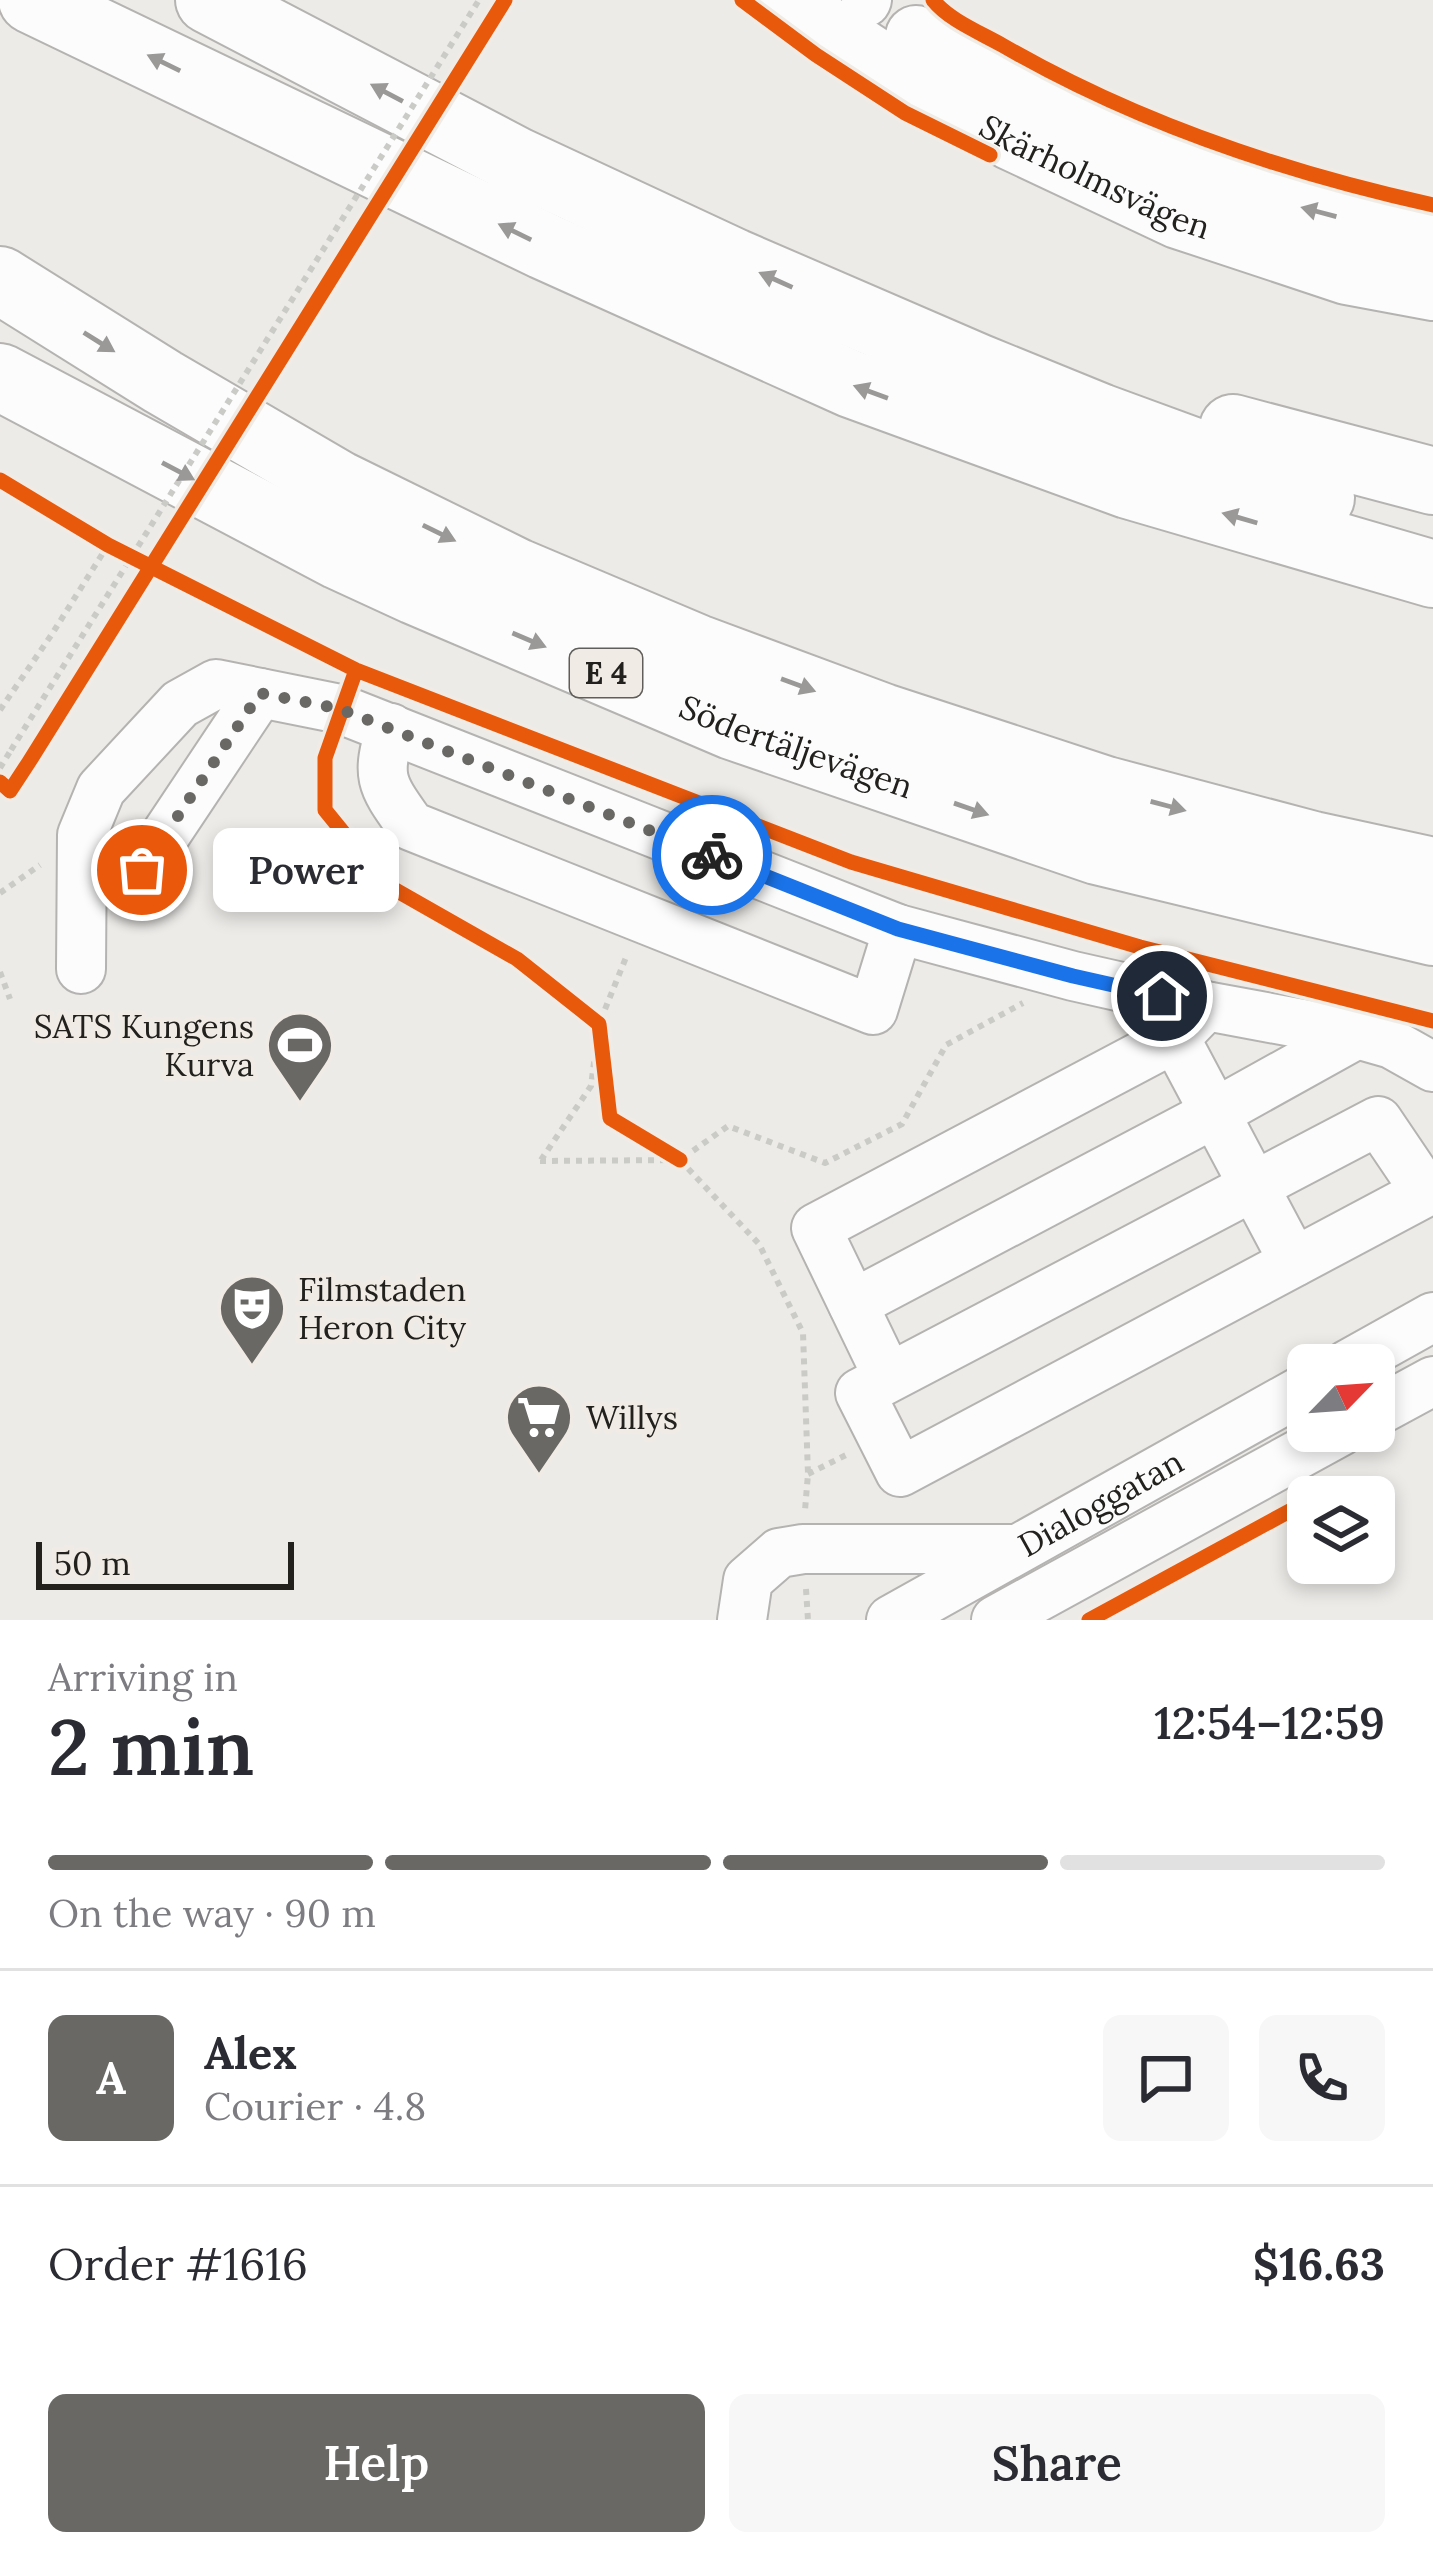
<!DOCTYPE html>
<html lang="en">
<head>
<meta charset="utf-8">
<style>
	body { margin:0; font-family:Lora,serif; background:#f7f7f7; color:#2b2b33; height:100vh; display:flex; flex-direction:column; font-size:45px; white-space:nowrap }
	* { box-sizing:border-box; margin:0 }
	p { font-size:39px; color:#7c7c81 }
	.icon { flex:none; width:66px; height:66px; fill:none; stroke:currentColor; stroke-width:2; stroke-linecap:round; stroke-linejoin:round }
	.map { position:relative; height:1620px; overflow:hidden }
	.sheet { display:flex; flex-direction:column; background:#fff; flex:1 }
	.sheet>* { flex:none }
	.needle { width:78px; rotate:65deg }
	.fabs { position:absolute; left:1287px; top:1344px; display:grid; gap:24px }
	.fabs a { display:grid; place-items:center; width:108px; height:108px; border-radius:18px; background:#fff; box-shadow:0 6px 18px #0003; font-size:60px }
	.scale { position:absolute; left:36px; bottom:30px; width:258px; box-sizing:border-box; padding-left:12px; border:6px solid #22211e; border-top:0; font-size:33px; line-height:42px; white-space:nowrap; color:#22211e; -webkit-text-stroke:9px #f0ece5; paint-order:stroke }
	.pin { position:absolute; display:grid; place-items:center; width:102px; height:102px; color:#fff; margin:-51px; border:6px solid #fff; border-radius:50%; box-shadow:0 3px 12px #0007 }
	.courier { position:absolute; display:grid; place-items:center; width:120px; height:120px; margin:-60px; border:9px solid #1a73e8; border-radius:50%; background:#fff; color:#222; box-shadow:0 3px 15px #0007 }
	.bubble { position:absolute; height:84px; border-radius:18px; background:#fff; box-shadow:0 6px 18px #0003; font-size:39px; font-weight:600; line-height:84px; text-align:center }
	.overview em { font-style:normal; font-weight:600 }
	.overview div { display:flex; flex-direction:column-reverse }
	.overview { display:flex; align-items:center; justify-content:space-between; height:204px; padding:0 48px }
	h1 { font-size:78px; font-weight:600; line-height:90px }
	.bar { display:grid; grid-template-columns:repeat(4,1fr); gap:18px 12px; align-content:center; height:144px; padding:0 48px }
	.bar i { height:15px; border-radius:9px; background:#e1e1e2 }
	.bar .on { background:#696865 }
	.bar p { grid-column:span 4 }
	.line { display:flex; align-items:center; gap:30px; padding:0 48px; border-top:3px solid #e1e1e2 }
	.line div { flex:1 }
	.round { display:grid; place-items:center; flex:none; width:126px; height:126px; border-radius:18px; background:#f7f7f7 }
	.cta { display:flex; gap:24px; margin-top:auto; padding:24px 48px }
	.cta a { flex:1; height:138px; border-radius:18px; background:#696865; color:#fff; font-size:48px; font-weight:600; line-height:138px; text-align:center }
	.cta a+a { background:#f7f7f7; color:#2b2b33 }
	.map>svg:first-child { display:block }
	.lines { fill:none; stroke-linecap:round; stroke-linejoin:round }
	.minor-casing { stroke:#b5b3b1; stroke-width:52 }
	.major-casing { stroke:#b5b3b1; stroke-width:64 }
	.highway-casing { stroke:#b5b3b1; stroke-width:70 }
	.path { stroke:#cacac7; stroke-width:6; stroke-dasharray:6 6; stroke-linecap:butt }
	.minor { stroke:#fcfcfc; stroke-width:48 }
	.major { stroke:#fcfcfc; stroke-width:60 }
	.highway { stroke:#fcfcfc; stroke-width:66 }
	.path-bridge { stroke:#cacac7; stroke-width:6; stroke-dasharray:6 6; stroke-linecap:butt }
	.cycleway-casing { stroke:#f0ece5; stroke-width:22 }
	.cycleway { stroke:#e8590c; stroke-width:15 }
	.oneway { fill:#9a9998 }
	.done { stroke:#696865; stroke-width:12; stroke-dasharray:0 21.6 }
	.route { stroke:#1a73e8; stroke-width:15 }
	.labels { text-anchor:middle; dominant-baseline:central; stroke-width:9; stroke-linejoin:round; paint-order:stroke }
	.shield { fill:#f0ece5; stroke:#605e5a; stroke-width:3 }
	.shield-label { font-size:30px; font-weight:bold; fill:#22211e }
	.street-label { font-size:33px; fill:#22211e; stroke:#f0ece5 }
	.poi-label { font-size:33px; fill:#22211e; stroke:#f0ece5; text-anchor:start }
</style>
</head>
<body>
<div class="map">
<svg width="1433" height="1620" viewBox="0 0 1433 1620">
	<rect width="100%" height="100%" fill="#edebe8"/>
	<g class="lines">
		<g class="minor-casing">
			<g id="minor">
				<path d="M866,2L867,0"/>
				<path d="M391,728C375,778 382,785 411,826L873,1010L898,929"/>
				<path d="M142,870L260,693"/>
				<path d="M81,969L82,835L101,789L180,704L216,684L340,709L898,929L1073,976L1206,1006L1357,1034L1392,1044L1433,1067"/>
				<path d="M1175,1038L1294,1262"/>
				<path d="M1378,1121L1426,1192L900,1472L860,1393Z"/>
				<path d="M853,1304L1215,1113L1357,1034"/>
				<path d="M1347,1365L1433,1317"/>
				<path d="M888,1377L816,1228L1175,1038L1206,1006"/>
				<path d="M1374,1413L1433,1381"/>
				<path d="M742,1620L748,1580L779,1553L803,1549H1014"/>
				<path id="s1" d="M891,1620L1308,1387"/>
				<path d="M996,1620L1341,1431"/>
			</g>
		</g>
		<g class="major-casing">
			<g id="major">
				<path id="s2" d="M786,0L888,67L1010,139L1178,218L1347,274L1433,290"/>
				<path d="M916,36C972,73 1033,101 1095,128C1156,155 1217,183 1282,202C1332,216 1382,228 1433,238"/>
			</g>
		</g>
		<g class="highway-casing">
			<g id="highway">
				<path d="M32,0L544,246L851,384L1128,485L1433,574"/>
				<path d="M209,0L517,161L734,262L977,367L1100,417L1321,498"/>
				<path d="M0,280L163,382L338,484L517,572L697,648L883,717L1106,790L1313,845L1433,871"/>
				<path id="s3" d="M0,377L339,556L415,591L732,726L1097,851L1433,932"/>
				<path d="M1233,428L1433,481"/>
			</g>
		</g>
		<path class="path" d="M0,710L52,634L108,545
			M0,768L11,750
			M0,893L40,865
			M0,972L10,999
			M541,1160L591,1086L599,1024L627,955
			M680,1160L759,1244L803,1333L808,1474L805,1510
			M540,1161L680,1160L728,1126L825,1163L902,1124L946,1045L1023,1003
			M808,1474L848,1454
			M806,1589L808,1620"/>
		<use href="#minor" class="minor"/>
		<use href="#major" class="major"/>
		<use href="#highway" class="highway"/>
		<path class="path-bridge" d="M11,750L479,0"/>
		<g class="cycleway-casing">
			<path id="cycleway" d="M742,0L816,55L905,113L990,155
				M933,0C949,20 979,32 1002,45C1135,122 1283,172 1433,205
				M0,480L108,545L356,670L851,862L1140,947L1433,1021
				M356,670L325,758V810L385,884L517,959L599,1024L610,1118L680,1160
				M0,782L10,791L29,762L505,0
				M1089,1620L1308,1501"/>
		</g>
		<use href="#cycleway" class="cycleway"/>
	</g>
	<defs><path id="oneway-solid" d="M-6-.8H1V-3.2L6.5 0L1 3.2V.8H-6Z" transform="scale(3)"/></defs>
	<g class="oneway">
		<use href="#oneway-solid" transform="translate(164 63) rotate(-154)"/>
		<use href="#oneway-solid" transform="translate(387 93) rotate(-152)"/>
		<use href="#oneway-solid" transform="translate(1319 212) rotate(-165)"/>
		<use href="#oneway-solid" transform="translate(515 232) rotate(-154)"/>
		<use href="#oneway-solid" transform="translate(776 280) rotate(-156)"/>
		<use href="#oneway-solid" transform="translate(99 342) rotate(32)"/>
		<use href="#oneway-solid" transform="translate(871 392) rotate(-160)"/>
		<use href="#oneway-solid" transform="translate(178 471) rotate(28)"/>
		<use href="#oneway-solid" transform="translate(1240 518) rotate(-164)"/>
		<use href="#oneway-solid" transform="translate(439 533) rotate(26)"/>
		<use href="#oneway-solid" transform="translate(529 640) rotate(23)"/>
		<use href="#oneway-solid" transform="translate(798 685) rotate(20)"/>
		<use href="#oneway-solid" transform="translate(1168 806) rotate(15)"/>
		<use href="#oneway-solid" transform="translate(971 809) rotate(19)"/>
	</g>
	<g class="lines">
		<path class="done" d="M142,870L260,693L340,709L712,855"/>
		<path class="route" d="M712,855L898,929L1073,976L1162,996"/>
	</g>
	<defs>
		<g id="stadium-pin" transform="scale(3.45)"><path d="M0 17L-7.5 6A9.5 9.5 0 1 1 7.5 6Z" fill="#696865" stroke="#f0ece5"/><path d="M0-5a6.5 5 0 1 0 0 10a6.5 5 0 1 0 0-10ZM-3.5-1.8h7v3.6h-7Z" fill="#fff"/></g>
		<g id="theatre-pin" transform="scale(3.45)"><path d="M0 17L-7.5 6A9.5 9.5 0 1 1 7.5 6Z" fill="#696865" stroke="#f0ece5"/><path d="M-5-5.5Q0-4 5-5.5V0Q5 5 0 6Q-5 5-5 0ZM-3.3-2.5H-1v1.5H-3.3ZM1-2.5H3.3v1.5H1ZM-2.8 1Q0 5.5 2.8 1Z" fill="#fff"/></g>
		<g id="supermarket-pin" transform="scale(3.45)"><path d="M0 17L-7.5 6A9.5 9.5 0 1 1 7.5 6Z" fill="#696865" stroke="#f0ece5"/><path d="M-6-5.5h2.5l.6 2H6L4.5 2H-2.5L-4.4-4H-6ZM-1.5 3.2a1.3 1.3 0 1 0 .1 0ZM3 3.2a1.3 1.3 0 1 0 .1 0Z" fill="#fff"/></g>
	</defs>
	<g fill-rule="evenodd">
		<use href="#stadium-pin" x="300" y="1045"/>
		<use href="#theatre-pin" x="252" y="1308"/>
		<use href="#supermarket-pin" x="539" y="1417"/>
	</g>
	<g class="labels">
		<rect class="shield" x="570" y="649" width="72" height="48" rx="9"/>
		<g class="shield-label">
			<text x="606" y="673">E 4</text>
		</g>
		<g class="street-label">
			<text stroke="none"><textPath href="#s2" startOffset="357">Skärholmsvägen</textPath></text>
			<text stroke="none"><textPath href="#s3" startOffset="879">Södertäljevägen</textPath></text>
			<text stroke="none"><textPath href="#s1" startOffset="240">Dialoggatan</textPath></text>
		</g>
		<g class="poi-label">
			<text x="254" y="1026" text-anchor="end">SATS Kungens<tspan x="254" dy="38">Kurva</tspan></text>
			<text x="298" y="1289">Filmstaden<tspan x="298" dy="38">Heron City</tspan></text>
			<text x="586" y="1417">Willys</text>
		</g>
	</g>
</svg>
<div class="fabs">
<a><svg class="needle" viewBox="-14 -14 28 28"><path d="M0-13l5 13h-10z" fill="#e53935"/><path d="M0 13l5-13h-10z" fill="#7c7c81"/></svg></a>
<a><svg class="icon" aria-label="layers" viewBox="0 0 24 24"><path d="M12 4l9 5-9 5-9-5zM3 14l9 5 9-5"/></svg></a>
</div>
<div class="scale">50 m</div>
<div class="pin" style="left:142px;top:870px;background:#ea580c"><svg class="icon" aria-label="bag" viewBox="0 0 24 24"><path d="M5 8h14l-1 12H6zM9 8a3 3 0 0 1 6 0"/></svg></div>
<div class="pin" style="left:1162px;top:996px;background:#1f2937"><svg class="icon" aria-label="home" viewBox="0 0 24 24"><path d="M3 11l9-7 9 7M6 9v11h12V9"/></svg></div>
<div class="courier" style="left:712px;top:855px"><svg class="icon" aria-label="bike" viewBox="0 0 24 24"><circle cx="6" cy="16" r="4"/><circle cx="18" cy="16" r="4"/><path d="M6 16l4-8h5l3 8M10 8l3 8H6M13 5h3"/></svg></div>
<div class="bubble" style="left:213px;top:828px;width:186px">Power</div>
</div>
<section class="sheet">
<div class="overview"><div><h1>2 min</h1><p>Arriving in</p></div><em>12:54–12:59</em></div>
<div class="bar"><i class="on"></i><i class="on"></i><i class="on"></i><i></i><p>On the way · 90 m</p></div>
<div class="line" style="height:216px"><b class="round" style="background:#696865;color:#fff">A</b><div><b>Alex</b><p>Courier · 4.8</p></div><a class="round"><svg class="icon" aria-label="chat" viewBox="0 0 24 24"><path d="M4 5h16v11H9l-5 4z"/></svg></a><a class="round"><svg class="icon" aria-label="phone" viewBox="0 0 24 24"><path d="M5 4h4l2 5-3 2q2 4 5 5l2-3 5 2v4C11 20 4 13 5 4z"/></svg></a></div>
<div class="line" style="height:156px"><div>Order #1616</div><b>$16.63</b></div>
<div class="cta"><a>Help</a><a>Share</a></div>
</section>
</body>
</html>
